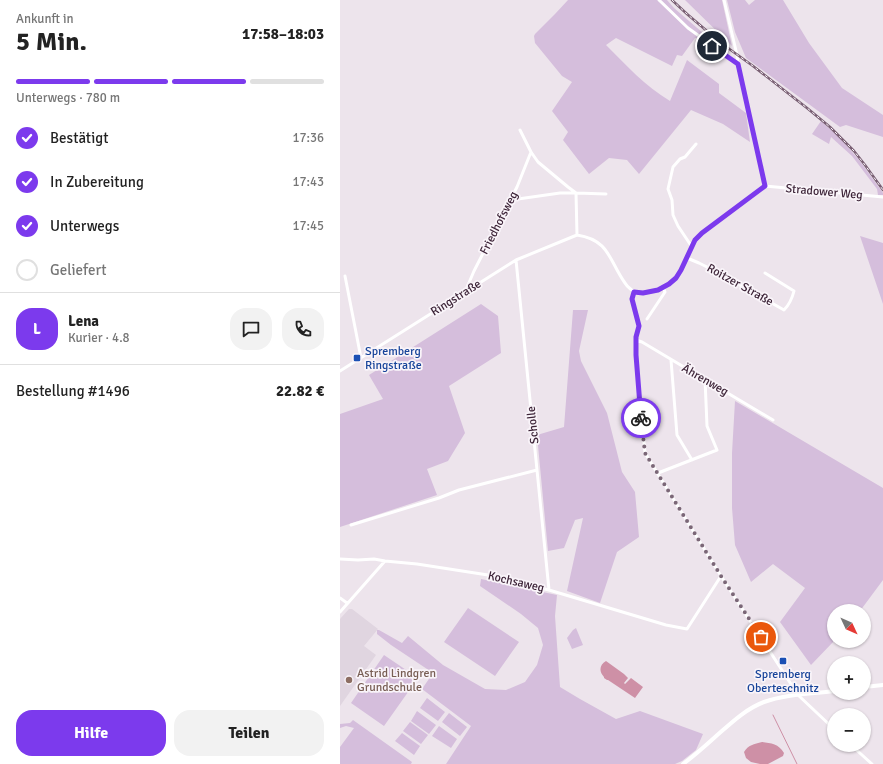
<!DOCTYPE html>
<html lang="de">
<head>
<meta charset="utf-8">
<style>
	body { margin:0; font-family:Signika,sans-serif; background:#f2f2f2; color:#222; height:100vh; display:flex; flex-direction:column; font-size:15px; white-space:nowrap }
	* { box-sizing:border-box; margin:0 }
	p { font-size:13px; color:#767676 }
	.icon { flex:none; width:22px; height:22px; fill:none; stroke:currentColor; stroke-width:2; stroke-linecap:round; stroke-linejoin:round }
	.map { position:relative; flex:1; overflow:hidden }
	.sheet { display:flex; flex-direction:column; background:#fff; width:340px }
	.sheet>* { flex:none }
	.needle { width:26px; rotate:134deg }
	.fabs { position:absolute; left:487px; top:604px; display:grid; gap:8px }
	.fabs a { display:grid; place-items:center; width:44px; height:44px; border-radius:50%; background:#fff; box-shadow:0 1px 3px #0004; font-size:20px }
	.pin { position:absolute; display:grid; place-items:center; width:34px; height:34px; color:#fff; margin:-17px; border:2px solid #fff; border-radius:50%; box-shadow:0 1px 4px #0007 }
	.courier { position:absolute; display:grid; place-items:center; width:40px; height:40px; margin:-20px; border:3px solid #7c3aed; border-radius:50%; background:#fff; color:#222; box-shadow:0 1px 5px #0007 }
	.headline em { font-style:normal; font-weight:700 }
	.headline div { display:flex; flex-direction:column-reverse }
	.headline { display:flex; align-items:center; justify-content:space-between; height:68px; padding:0 16px }
	h1 { font-size:26px; font-weight:700; line-height:30px }
	.bar { display:grid; grid-template-columns:repeat(4,1fr); gap:6px 4px; align-content:center; height:48px; padding:0 16px }
	.bar i { height:5px; border-radius:3px; background:#e0e0e0 }
	.bar .current { background:#7c3aed }
	.bar p { grid-column:span 4 }
	.line { display:flex; align-items:center; gap:10px; padding:0 16px; border-top:1px solid #e0e0e0 }
	.line div { flex:1 }
	.round { display:grid; place-items:center; flex:none; width:42px; height:42px; border-radius:16px; background:#f2f2f2 }
	ol { padding:0 16px; list-style:none }
	li { display:flex; align-items:center; gap:12px; height:44px }
	li p { margin-inline-start:auto }
	li .icon { padding:4px; border-radius:50%; background:#7c3aed; color:#fff; stroke-width:4 }
	li:last-child { color:#767676 }
	li i { width:22px; height:22px; border:2px solid #e0e0e0; border-radius:50% }
	.primary-button { display:flex; gap:8px; margin-top:auto; padding:8px 16px }
	.primary-button a { flex:1; height:46px; border-radius:16px; background:#7c3aed; color:#fff; font-size:16px; font-weight:700; line-height:46px; text-align:center }
	.primary-button a+a { background:#f2f2f2; color:#222 }
	main { display:flex; flex:1; min-height:0 }
	.map>svg:first-child { display:block }
	.built { fill:#e0d5e0 }
	.green { fill:#d5bedc }
	.water { fill:#ce90a6 }
	.lines { fill:none; stroke-linecap:round; stroke-linejoin:round }
	.stream { stroke:#ce90a6; stroke-width:1 }
	.minor { stroke:#fff; stroke-width:3 }
	.tertiary { stroke:#fff; stroke-width:4 }
	.rail-casing { stroke:#795f73; stroke-width:2.5 }
	.rail { stroke:#f9f4f9; stroke-width:1; stroke-dasharray:3; stroke-linecap:butt }
	.done { stroke:#7b6777; stroke-width:4; stroke-dasharray:0 7.2 }
	.route { stroke:#7c3aed; stroke-width:5 }
	.transit-dot { fill:#1a4fb4; stroke:#f9f4f9; stroke-width:1.5 }
	.education-dot { fill:#8d6e63; stroke:#f9f4f9; stroke-width:1.5 }
	.labels { text-anchor:middle; dominant-baseline:central; stroke-width:3.5; stroke-linejoin:round; paint-order:stroke }
	.street-label { font-size:12px; fill:#3d2438; stroke:#f9f4f9 }
	.transit-label { font-size:12px; fill:#164399; stroke:#f9f4f9; text-anchor:start }
	.education-label { font-size:12px; fill:#785e54; stroke:#f9f4f9; text-anchor:start }
</style>
</head>
<body>
<main>
<section class="sheet">
<div class="headline"><div><h1>5 Min.</h1><p>Ankunft in</p></div><em>17:58–18:03</em></div>
<div class="bar"><i class="current"></i><i class="current"></i><i class="current"></i><i></i><p>Unterwegs · 780 m</p></div>
<ol>
<li><svg class="icon" aria-label="check" viewBox="0 0 24 24"><path d="M5 12l5 5 9-10"/></svg>Bestätigt<p>17:36</p></li>
<li><svg class="icon" aria-label="check" viewBox="0 0 24 24"><path d="M5 12l5 5 9-10"/></svg>In Zubereitung<p>17:43</p></li>
<li><svg class="icon" aria-label="check" viewBox="0 0 24 24"><path d="M5 12l5 5 9-10"/></svg>Unterwegs<p>17:45</p></li>
<li><i></i>Geliefert</li>
</ol>
<div class="line" style="height:72px"><b class="round" style="background:#7c3aed;color:#fff">L</b><div><b>Lena</b><p>Kurier · 4.8</p></div><a class="round"><svg class="icon" aria-label="chat" viewBox="0 0 24 24"><path d="M4 5h16v11H9l-5 4z"/></svg></a><a class="round"><svg class="icon" aria-label="phone" viewBox="0 0 24 24"><path d="M5 4h4l2 5-3 2q2 4 5 5l2-3 5 2v4C11 20 4 13 5 4z"/></svg></a></div>
<div class="line" style="height:52px"><div>Bestellung #1496</div><b>22.82 €</b></div>
<div class="primary-button"><a>Hilfe</a><a>Teilen</a></div>
</section>
<div class="map">
<svg width="543" height="764" viewBox="0 0 543 764">
	<rect width="100%" height="100%" fill="#ede4ec"/>
	<path class="built" d="M9,609H12L38,629L24,646L36,655L0,706V619Z"/>
	<path class="green" d="M228,0H327L334,8L371,40L355,38L342,56L337,55L332,66L276,38L266,45C286,65 305,86 330,101L347,60L379,84V93L406,113L410,142L383,124L351,110L299,174L287,160L269,158L249,174L223,140L228,132L212,111L232,82L222,76L195,43L194,36L195,34L215,14Z
		M345,0H382L392,46Z
		M387,0H405L409,5L415,0H443L469,43L502,88L543,115V137L506,125L500,127L406,58L395,32Z
		M481,121L500,138L520,161L543,193V195H538L537,189L512,156L491,137L489,144L472,134Z
		M520,236L543,243V304Z
		M141,304L158,316L161,353L109,386L125,433L108,461L87,469L97,495L0,527V414L43,399L29,375Z
		M233,310H248L239,351L241,361L267,413L282,472L295,492L299,537L277,552L260,603L227,591L243,518L235,520L224,548L208,551L197,435L224,427Z
		M395,401L543,488V580L520,611H494V641L471,665L440,622L465,588L433,564L411,582L395,545L392,508V453Z
		M141,579L217,595L215,616L220,687L240,699L276,719L300,711L363,734L356,750L342,761L335,764H106L131,726L82,689L93,673L51,645L37,634V630H39L62,643L68,636L103,665L145,689L166,690L185,682L197,665L203,645L198,628L181,614L140,586Z
		M128,608L179,642L155,676L104,642Z
		M236,628L243,645L232,649L227,638L233,630Z
		M44,655L78,678L44,726L11,703Z
		M87,698L105,712L98,721L80,708Z
		M77,711L96,725L89,734L71,721Z
		M109,713L127,727L120,736L102,722Z
		M13,720L72,762L71,764H0V747L14,728L6,726L0,728V724L10,723Z
		M70,722L88,735L81,744L63,731Z
		M99,726L117,739L111,748L92,736Z
		M62,733L80,746L74,755L55,741Z"/>
	<path class="water" d="M266,661L284,674L288,678L284,683L285,684L291,678L303,687L295,698L268,680H267L264,678V677C259,672 259,665 266,661Z
		M422,742C431,743 439,744 444,753L443,756L428,764H420L411,762L406,758L404,752C408,745 414,744 422,742Z"/>
	<g class="lines">
		<path class="stream" d="M433,715L457,764"/>
		<path class="minor" d="M319,0L348,28L398,64
			M180,130L191,152L198,162L228,187L236,193L266,194
			M425,186L543,197
			M171,200L220,193H236L237,235
			M352,247L338,226L333,215L332,200L328,189L333,167L340,159L345,157L356,144
			M347,258L359,263L377,272L444,310C450,304 452,299 454,291L425,273
			M176,260L209,590
			M5,276L21,358
			M125,292L134,271L177,187L191,152
			M294,292L292,299L299,326L296,337V355L305,453L381,576L458,695L494,729
			M294,292L303,293L317,290L329,284L336,278L341,270L355,240L361,233L425,186L398,64L397,55L384,0
			M307,319L325,292L323,287
			M296,340L302,342L433,420
			M331,360L337,435L352,460
			M0,371L176,260L237,235C270,240 269,261 285,283C287,287 291,289 294,292
			M318,473L377,450L367,426L365,379
			M11,525L99,498L119,490L197,470
			M0,559L18,560L34,559L45,561L77,564L148,575L209,590L326,625L347,629L381,576
			M0,598L7,603
			M0,612L45,561
			M511,745L532,764"/>
		<path class="tertiary" d="M524,687L543,685
			M343,764C354,756 364,747 374,738C389,725 405,709 424,702C446,694 471,694 494,691"/>
		<g class="rail-casing">
			<path id="rail" d="M332,0L347,14L381,43L413,66L467,108L490,127L514,151L525,165L543,190"/>
		</g>
		<use href="#rail" class="rail"/>
	</g>
	<g class="lines">
		<path class="done" d="M301,418L305,453L381,576L421,637"/>
		<path class="route" d="M301,418L296,355V337L299,326L292,299L294,292L303,293L318,290L329,284L336,278L341,270L355,240L362,233L425,186L398,64L372,46"/>
	</g>
	<g class="transit-dot">
		<rect x="13" y="354" width="8" height="8" rx="2"/>
		<rect x="439" y="657" width="8" height="8" rx="2"/>
	</g>
	<circle class="education-dot" cx="9" cy="680" r="4"/>
	<g class="labels">
		<g class="street-label">
			<text transform="translate(484 192) rotate(5)">Stradower Weg</text>
			<text transform="translate(159 223) rotate(-63)">Friedhofsweg</text>
			<text transform="translate(400 285) rotate(29)">Roitzer Straße</text>
			<text transform="translate(116 298) rotate(-32)">Ringstraße</text>
			<text transform="translate(365 380) rotate(30)">Ährenweg</text>
			<text transform="translate(193 425) rotate(-96)">Scholle</text>
			<text transform="translate(176 582) rotate(13)">Kochsaweg</text>
		</g>
		<g class="transit-label">
			<text x="25" y="351">Spremberg<tspan x="25" dy="14">Ringstraße</tspan></text>
			<text x="443" y="674" text-anchor="middle">Spremberg<tspan x="443" dy="14">Oberteschnitz</tspan></text>
		</g>
		<g class="education-label">
			<text x="17" y="673">Astrid Lindgren<tspan x="17" dy="14">Grundschule</tspan></text>
		</g>
	</g>
</svg>
<div class="fabs">
<a><svg class="needle" viewBox="-14 -14 28 28"><path d="M0-13l5 13h-10z" fill="#e53935"/><path d="M0 13l5-13h-10z" fill="#767676"/></svg></a>
<a>+</a>
<a>−</a>
</div>
<div class="pin" style="left:421px;top:637px;background:#ea580c"><svg class="icon" aria-label="bag" viewBox="0 0 24 24"><path d="M5 8h14l-1 12H6zM9 8a3 3 0 0 1 6 0"/></svg></div>
<div class="pin" style="left:372px;top:46px;background:#1f2937"><svg class="icon" aria-label="home" viewBox="0 0 24 24"><path d="M3 11l9-7 9 7M6 9v11h12V9"/></svg></div>
<div class="courier" style="left:301px;top:418px"><svg class="icon" aria-label="bike" viewBox="0 0 24 24"><circle cx="6" cy="16" r="4"/><circle cx="18" cy="16" r="4"/><path d="M6 16l4-8h5l3 8M10 8l3 8H6M13 5h3"/></svg></div>
</div>
</main>
</body>
</html>
